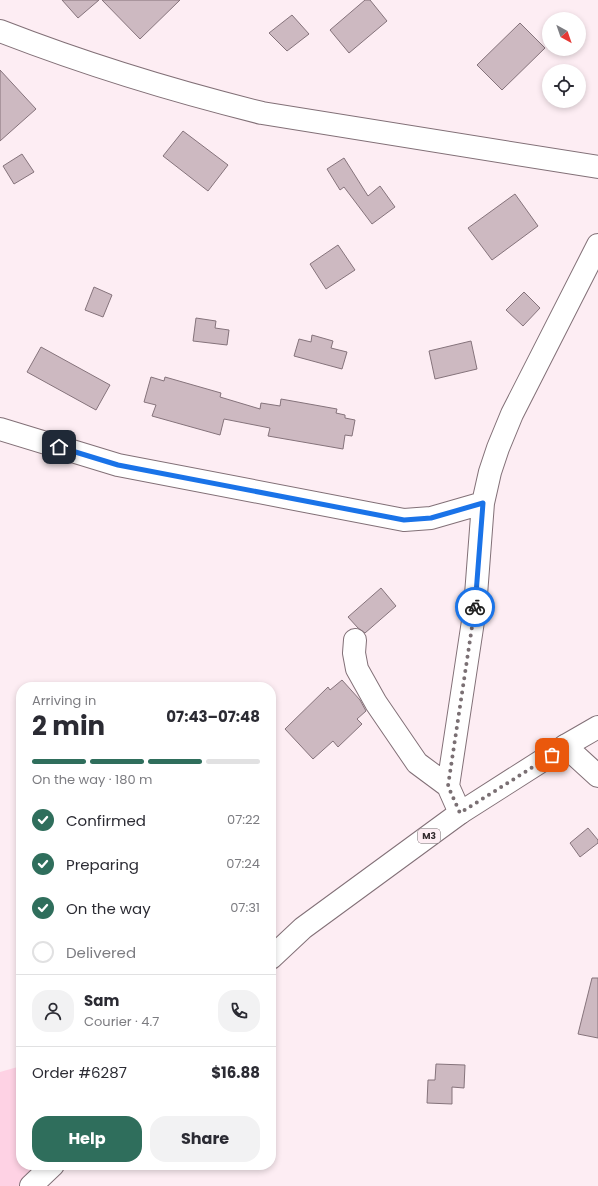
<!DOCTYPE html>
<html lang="en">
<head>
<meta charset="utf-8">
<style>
	body { margin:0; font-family:Poppins,sans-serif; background:#f2f2f3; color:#2b2b33; height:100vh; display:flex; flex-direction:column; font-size:15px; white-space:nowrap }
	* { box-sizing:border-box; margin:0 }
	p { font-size:13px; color:#7c7c81 }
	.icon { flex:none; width:22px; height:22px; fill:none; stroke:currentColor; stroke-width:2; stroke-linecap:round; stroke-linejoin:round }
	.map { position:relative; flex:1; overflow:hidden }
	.drawer { position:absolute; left:16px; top:682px; width:260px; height:488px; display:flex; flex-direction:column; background:#fff; border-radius:16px; box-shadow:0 2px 6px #0003 }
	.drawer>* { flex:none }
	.needle { width:26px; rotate:140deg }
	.fabs { position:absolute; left:542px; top:12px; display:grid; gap:8px }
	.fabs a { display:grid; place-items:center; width:44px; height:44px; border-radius:50%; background:#fff; box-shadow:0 2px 6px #0003; font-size:20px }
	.pin { position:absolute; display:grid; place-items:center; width:34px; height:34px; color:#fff; margin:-17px; border-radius:8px; box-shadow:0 2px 6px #0006 }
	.courier { position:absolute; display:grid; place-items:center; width:40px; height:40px; margin:-20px; border:3px solid #1a73e8; border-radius:50%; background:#fff; color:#222; box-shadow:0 1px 5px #0007 }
	.head em { font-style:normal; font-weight:700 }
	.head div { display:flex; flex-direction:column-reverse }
	.head { display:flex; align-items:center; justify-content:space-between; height:68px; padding:0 16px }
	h1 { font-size:26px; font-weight:700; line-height:30px }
	.bar { display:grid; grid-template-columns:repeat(4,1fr); gap:6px 4px; align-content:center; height:48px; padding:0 16px }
	.bar i { height:5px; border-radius:3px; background:#e1e1e2 }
	.bar .on { background:#2f6e5c }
	.bar p { grid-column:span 4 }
	.line { display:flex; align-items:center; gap:10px; padding:0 16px; border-top:1px solid #e1e1e2 }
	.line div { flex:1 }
	.round { display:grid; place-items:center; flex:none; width:42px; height:42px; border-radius:16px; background:#f2f2f3 }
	ol { padding:0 16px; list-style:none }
	li { display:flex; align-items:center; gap:12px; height:44px }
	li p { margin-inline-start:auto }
	li .icon { padding:4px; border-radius:50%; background:#2f6e5c; color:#fff; stroke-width:4 }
	li:last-child { color:#7c7c81 }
	li i { width:22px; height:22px; border:2px solid #e1e1e2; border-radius:50% }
	.button { display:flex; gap:8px; margin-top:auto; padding:8px 16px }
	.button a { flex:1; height:46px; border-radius:16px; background:#2f6e5c; color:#fff; font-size:16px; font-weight:700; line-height:46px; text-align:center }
	.button a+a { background:#f2f2f3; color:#2b2b33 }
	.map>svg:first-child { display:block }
	.green { fill:#fed2e4 }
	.building { fill:#cdb9c1; stroke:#85737b }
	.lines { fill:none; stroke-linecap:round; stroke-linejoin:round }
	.minor-casing { stroke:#827077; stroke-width:24 }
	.highway-casing { stroke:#827077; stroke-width:24 }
	.minor { stroke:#fff; stroke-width:22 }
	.highway { stroke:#fff; stroke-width:22 }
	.done { stroke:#7a6f73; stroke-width:4; stroke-dasharray:0 7.2 }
	.route { stroke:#1a73e8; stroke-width:5 }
	.labels { text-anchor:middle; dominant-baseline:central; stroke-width:3.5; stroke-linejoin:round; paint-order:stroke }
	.shield { fill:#fdedf3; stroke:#706569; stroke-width:1 }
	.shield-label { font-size:9px; font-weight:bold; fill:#332b2e }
</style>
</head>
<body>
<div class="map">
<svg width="598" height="1186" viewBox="0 0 598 1186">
	<rect width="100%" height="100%" fill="#fdedf3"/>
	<path class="green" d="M21,1066V1165H40L18,1186H0V1072Z"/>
	<path class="building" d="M62,0H99L78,18Z
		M102,0H180L140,39Z
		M365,0H370L387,21L349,53L330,30Z
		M292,15L309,34L287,51L269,33Z
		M520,23L545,48L502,90L477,65Z
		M0,70L36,109L0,141Z
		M183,131L228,165L208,191L163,156Z
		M22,154L34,172L14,184L3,166Z
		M344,158L368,196L380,186L395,207L372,224L344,187L340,190L327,169Z
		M515,194L538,226L492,260L468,228Z
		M338,245L355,270L326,289L310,264Z
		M94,287L112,295L103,317L85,310Z
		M524,292L540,308L523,326L506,310Z
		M196,318L216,321L215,328L229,330L227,345L193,341Z
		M312,335L333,341L331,348L347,352L342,369L294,356L299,339L311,342Z
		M471,341L477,369L435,379L429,351Z
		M41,347L110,385L96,410L27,372Z
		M151,377L164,381L165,377L221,393L220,397L260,409L261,403L280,406L281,399L337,409L336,413L345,415V418L355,420L352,436L345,435L343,449L268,436L270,428L224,419L220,435L152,416L156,405L144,402Z
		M381,588L396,606L365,633L358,628L348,617Z
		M342,680L360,700L366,711L357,719L362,724L338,747L333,741L313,759L285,729L328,687L330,690Z
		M588,828L598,840V843L580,857L570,843Z
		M592,978H598V1038L578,1034Z
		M436,1064L465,1065L464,1088L452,1087V1104L427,1103L428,1080H435Z"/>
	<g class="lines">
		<g class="minor-casing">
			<path id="minor" d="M0,31C85,64 173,91 262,113L598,167
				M0,429L118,465L404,520L431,518L483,503
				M355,640L354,653L357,669L376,703L417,763L448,786
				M565,746L598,776
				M460,813L448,786L475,608L483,503L490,472L498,448L512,414L598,245"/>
		</g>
		<g class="highway-casing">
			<path id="highway" d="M271,958L303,928L460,813L565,746L598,727
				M31,1186L53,1165"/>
		</g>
		<use href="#minor" class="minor"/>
		<use href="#highway" class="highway"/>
	</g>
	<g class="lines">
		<path class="done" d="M475,607L448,786L460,813L552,755"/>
		<path class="route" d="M59,447L118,465L404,520L431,518L483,503L475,607"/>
	</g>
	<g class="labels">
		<rect class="shield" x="418" y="829" width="22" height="14" rx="3"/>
		<g class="shield-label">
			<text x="429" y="836">M3</text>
		</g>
	</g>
</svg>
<div class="fabs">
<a><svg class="needle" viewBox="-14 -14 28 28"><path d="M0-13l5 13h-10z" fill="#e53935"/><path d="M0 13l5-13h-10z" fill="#7c7c81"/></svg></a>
<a><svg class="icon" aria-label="locate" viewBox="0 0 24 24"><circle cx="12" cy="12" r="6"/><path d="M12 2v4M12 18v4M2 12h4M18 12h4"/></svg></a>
</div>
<div class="pin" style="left:552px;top:755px;background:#ea580c"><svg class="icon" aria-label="bag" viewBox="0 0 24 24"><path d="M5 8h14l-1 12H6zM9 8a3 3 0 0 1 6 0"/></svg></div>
<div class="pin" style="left:59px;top:447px;background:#1f2937"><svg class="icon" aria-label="home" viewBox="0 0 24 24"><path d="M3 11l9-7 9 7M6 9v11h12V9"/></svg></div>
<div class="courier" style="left:475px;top:607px"><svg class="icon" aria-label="bike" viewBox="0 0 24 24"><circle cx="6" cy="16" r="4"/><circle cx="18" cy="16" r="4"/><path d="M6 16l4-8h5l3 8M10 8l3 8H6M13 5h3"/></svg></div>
<section class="drawer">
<div class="head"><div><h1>2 min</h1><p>Arriving in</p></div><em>07:43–07:48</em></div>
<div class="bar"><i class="on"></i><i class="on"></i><i class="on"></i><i></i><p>On the way · 180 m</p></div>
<ol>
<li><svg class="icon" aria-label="check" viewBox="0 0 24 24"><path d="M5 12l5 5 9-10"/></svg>Confirmed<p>07:22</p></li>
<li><svg class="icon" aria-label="check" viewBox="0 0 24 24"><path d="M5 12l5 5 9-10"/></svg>Preparing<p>07:24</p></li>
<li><svg class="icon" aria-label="check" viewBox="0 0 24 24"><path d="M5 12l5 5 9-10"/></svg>On the way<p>07:31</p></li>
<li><i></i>Delivered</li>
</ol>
<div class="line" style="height:72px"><a class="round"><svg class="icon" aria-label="person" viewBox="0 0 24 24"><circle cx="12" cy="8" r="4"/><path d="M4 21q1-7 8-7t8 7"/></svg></a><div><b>Sam</b><p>Courier · 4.7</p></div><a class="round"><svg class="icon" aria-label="phone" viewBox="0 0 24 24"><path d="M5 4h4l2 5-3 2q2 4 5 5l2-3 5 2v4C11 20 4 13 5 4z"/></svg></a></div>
<div class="line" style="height:52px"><div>Order #6287</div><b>$16.88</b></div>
<div class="button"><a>Help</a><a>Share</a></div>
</section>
</div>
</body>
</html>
